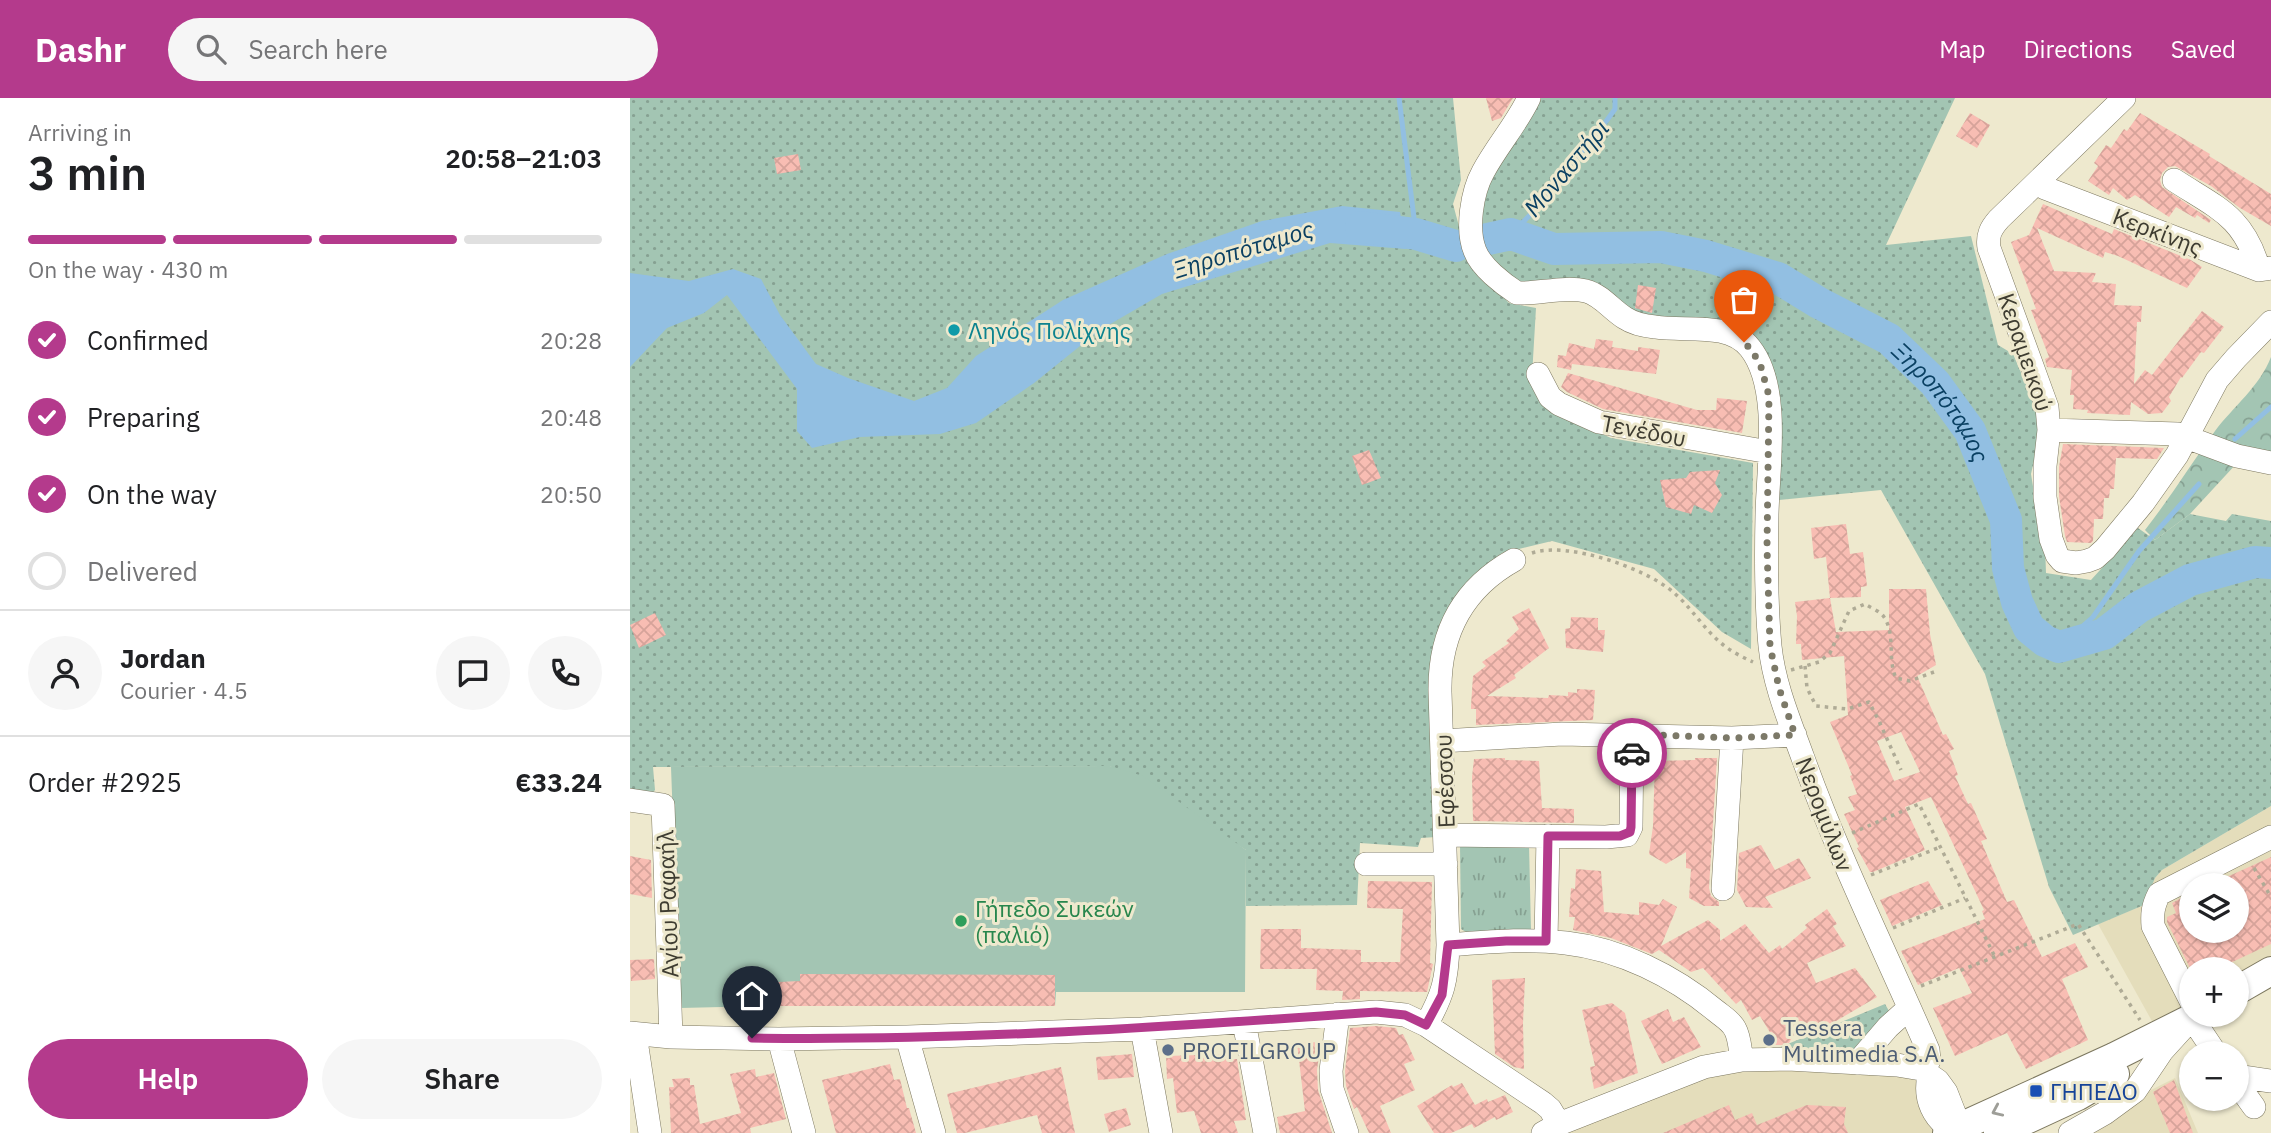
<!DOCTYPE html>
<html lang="en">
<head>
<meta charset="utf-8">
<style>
	body { margin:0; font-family:"IBM Plex Sans",sans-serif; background:#f6f6f6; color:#202124; height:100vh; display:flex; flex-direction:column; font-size:26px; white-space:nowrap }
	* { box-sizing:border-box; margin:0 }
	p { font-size:23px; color:#757577 }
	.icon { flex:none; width:38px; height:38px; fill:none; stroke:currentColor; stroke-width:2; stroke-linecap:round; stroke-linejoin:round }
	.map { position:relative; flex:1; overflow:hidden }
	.side { display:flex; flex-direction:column; background:#fff; width:630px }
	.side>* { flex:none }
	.tools { position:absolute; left:1549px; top:775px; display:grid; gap:14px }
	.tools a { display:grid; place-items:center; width:70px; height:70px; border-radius:50%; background:#fff; box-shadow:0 2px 5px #0004; font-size:35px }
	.pin { position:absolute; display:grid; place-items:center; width:60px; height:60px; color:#fff; margin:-72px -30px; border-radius:50% 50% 50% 0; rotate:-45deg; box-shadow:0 0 7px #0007 }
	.pin .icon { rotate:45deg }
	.courier { position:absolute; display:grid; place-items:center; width:70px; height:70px; margin:-35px; border:5px solid #b43a8c; border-radius:50%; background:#fff; color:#222; box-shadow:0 2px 9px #0007 }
	.overview em { font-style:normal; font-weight:600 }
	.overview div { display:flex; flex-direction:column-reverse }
	.overview { display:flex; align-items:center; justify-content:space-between; height:119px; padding:0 28px }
	h1 { font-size:46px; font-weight:600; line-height:52px }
	.bar { display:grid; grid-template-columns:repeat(4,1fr); gap:10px 7px; align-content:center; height:84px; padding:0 28px }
	.bar i { height:9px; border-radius:5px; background:#e0e0e0 }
	.bar .on { background:#b43a8c }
	.bar p { grid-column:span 4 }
	.line { display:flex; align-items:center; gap:18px; padding:0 28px; border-top:2px solid #e0e0e0 }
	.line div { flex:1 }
	.round { display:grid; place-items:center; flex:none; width:74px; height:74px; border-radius:37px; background:#f6f6f6 }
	ol { padding:0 28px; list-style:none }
	li { display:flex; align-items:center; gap:21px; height:77px }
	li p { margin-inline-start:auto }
	li .icon { padding:7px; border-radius:50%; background:#b43a8c; color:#fff; stroke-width:4 }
	li:last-child { color:#757577 }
	li i { width:38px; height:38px; border:4px solid #e0e0e0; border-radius:50% }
	.cta { display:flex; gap:14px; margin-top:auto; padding:14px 28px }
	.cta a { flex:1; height:80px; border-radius:42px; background:#b43a8c; color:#fff; font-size:28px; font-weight:600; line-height:80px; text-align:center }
	.cta a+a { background:#f6f6f6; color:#202124 }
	header { display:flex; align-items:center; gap:42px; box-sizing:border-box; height:98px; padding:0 35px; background:#b43a8c; color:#fff }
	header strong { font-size:33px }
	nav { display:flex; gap:38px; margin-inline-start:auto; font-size:24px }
	.search { width:490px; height:63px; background:#f6f6f6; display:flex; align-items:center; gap:18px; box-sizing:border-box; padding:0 24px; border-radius:38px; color:#757577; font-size:26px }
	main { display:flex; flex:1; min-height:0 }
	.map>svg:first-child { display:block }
	.built { fill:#e4ddbb; fill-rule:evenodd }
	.grass { fill:url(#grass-dots) }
	.forest { fill:url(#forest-crowns) }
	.park { fill:url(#park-tufts) }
	.pitch { fill:#a3c5b3 }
	.water { fill:#92bfe2 }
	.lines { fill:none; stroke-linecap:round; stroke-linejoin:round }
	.stream { stroke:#92bfe2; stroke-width:5 }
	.river { stroke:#92bfe2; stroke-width:32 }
	.building { fill:url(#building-cross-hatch); fill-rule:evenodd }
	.minor-casing { stroke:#7c775f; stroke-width:24 }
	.major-casing { stroke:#7c775f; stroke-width:30 }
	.path { stroke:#afab96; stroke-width:3.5; stroke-dasharray:3.5 5; stroke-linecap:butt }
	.minor { stroke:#fff; stroke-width:23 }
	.major { stroke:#fff; stroke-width:28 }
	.oneway { stroke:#9e9e98 }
	.done { stroke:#7c7968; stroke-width:7; stroke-dasharray:0 12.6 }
	.route { stroke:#b43a8c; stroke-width:9 }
	.culture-dot { fill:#0f9aa8; stroke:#eee9ce; stroke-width:2.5 }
	.leisure-dot { fill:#2e9e5b; stroke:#eee9ce; stroke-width:2.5 }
	.service-dot { fill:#5c6f8a; stroke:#eee9ce; stroke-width:2.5 }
	.transit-dot { fill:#1a4fb4; stroke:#eee9ce; stroke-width:2.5 }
	.labels { text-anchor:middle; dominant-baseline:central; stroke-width:6; stroke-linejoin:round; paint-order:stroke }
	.street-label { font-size:23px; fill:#3e3c31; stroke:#eee9ce }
	.culture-label { font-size:23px; fill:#0d838f; stroke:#eee9ce; text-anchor:start }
	.leisure-label { font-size:23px; fill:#27864d; stroke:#eee9ce; text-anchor:start }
	.service-label { font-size:23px; fill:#4e5e75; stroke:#eee9ce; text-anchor:start }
	.transit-label { font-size:23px; fill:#164399; stroke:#eee9ce; text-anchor:start }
	.water-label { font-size:24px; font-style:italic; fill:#0a4062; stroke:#eee9ce }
</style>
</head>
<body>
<header>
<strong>Dashr</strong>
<div class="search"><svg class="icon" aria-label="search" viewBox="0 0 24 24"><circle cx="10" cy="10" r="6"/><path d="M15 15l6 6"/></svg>Search here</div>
<nav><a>Map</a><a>Directions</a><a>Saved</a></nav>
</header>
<main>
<section class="side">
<div class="overview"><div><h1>3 min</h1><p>Arriving in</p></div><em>20:58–21:03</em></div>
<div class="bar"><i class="on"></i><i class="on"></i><i class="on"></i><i></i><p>On the way · 430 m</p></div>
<ol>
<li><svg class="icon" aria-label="check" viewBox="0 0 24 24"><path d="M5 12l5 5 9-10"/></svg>Confirmed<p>20:28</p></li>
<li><svg class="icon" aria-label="check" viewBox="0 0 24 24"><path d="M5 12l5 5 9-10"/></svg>Preparing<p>20:48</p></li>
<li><svg class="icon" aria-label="check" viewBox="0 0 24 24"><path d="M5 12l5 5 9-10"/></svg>On the way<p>20:50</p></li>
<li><i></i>Delivered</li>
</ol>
<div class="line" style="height:126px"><a class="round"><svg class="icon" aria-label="person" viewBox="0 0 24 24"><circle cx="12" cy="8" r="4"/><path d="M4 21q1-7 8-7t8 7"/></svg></a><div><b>Jordan</b><p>Courier · 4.5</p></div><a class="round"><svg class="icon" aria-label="chat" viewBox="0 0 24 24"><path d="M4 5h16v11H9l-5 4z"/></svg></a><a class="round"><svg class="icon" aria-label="phone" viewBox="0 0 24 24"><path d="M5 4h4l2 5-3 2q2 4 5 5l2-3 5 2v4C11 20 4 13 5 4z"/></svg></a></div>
<div class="line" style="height:91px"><div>Order #2925</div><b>€33.24</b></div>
<div class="cta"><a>Help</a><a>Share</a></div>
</section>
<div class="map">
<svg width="1641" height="1035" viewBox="0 0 1641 1035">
	<defs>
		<pattern id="grass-dots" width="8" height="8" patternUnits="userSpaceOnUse" patternTransform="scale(1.75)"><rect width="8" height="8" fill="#a3c5b3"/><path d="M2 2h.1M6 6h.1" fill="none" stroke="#86a192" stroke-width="1.8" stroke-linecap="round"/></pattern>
		<pattern id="forest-crowns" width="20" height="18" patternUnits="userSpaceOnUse" patternTransform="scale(1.75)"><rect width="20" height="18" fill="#a3c5b3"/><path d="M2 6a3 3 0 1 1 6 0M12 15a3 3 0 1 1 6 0" fill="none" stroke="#86a192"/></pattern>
		<pattern id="park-tufts" width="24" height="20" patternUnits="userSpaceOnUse" patternTransform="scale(1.75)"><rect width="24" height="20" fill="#a3c5b3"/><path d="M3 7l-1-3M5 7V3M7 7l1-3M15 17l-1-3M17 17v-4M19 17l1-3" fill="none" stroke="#86a192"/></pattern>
		<pattern id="building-cross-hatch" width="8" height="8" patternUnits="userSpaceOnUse" patternTransform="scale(1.75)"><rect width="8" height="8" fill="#f8bdb3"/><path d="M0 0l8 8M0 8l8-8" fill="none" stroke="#d6a39a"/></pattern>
	</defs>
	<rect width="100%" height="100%" fill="#eee9ce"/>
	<path class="built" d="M1641,708V864L1607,880L1606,872H1561V902L1528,934L1468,826L1514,807L1525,780L1532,772ZM1561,788H1606V833H1561Z
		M1105,959L1289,968L1308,1035H899L1041,975Z
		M1545,980L1568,1035H1445L1495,1005Z"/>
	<path class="grass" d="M0,0H823L831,82L823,106L838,162L879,205L906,210L902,278L925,314L981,340L1123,365L1121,551L1092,534L1024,471L922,443L872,455L847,475L799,599L806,739L791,740L788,749L730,745L727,807L616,808V752L480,668L23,669L25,692L20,698L0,693Z
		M903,0H1325L1256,147L1341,138L1368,247L1383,256L1406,309L1411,332L1401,376L1406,407L1415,447L1416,475L1461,482L1508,430L1525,442L1560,416L1596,423L1602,416L1641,423V708L1532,772L1525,780L1514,807L1443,837L1419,789L1355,576L1251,392L1149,402L1148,304L1139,268L1062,225L1005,214L893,188L852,155L851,94Z
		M1255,906L1263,920L1225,963L1141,953Z"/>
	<path class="forest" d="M1641,259V358L1607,365L1560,416L1525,442L1515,432C1540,400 1561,366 1585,333C1603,309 1630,288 1641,259Z"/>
	<path class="park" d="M899,746L901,833L836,834L831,831L830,747Z"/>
	<path class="pitch" d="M480,668L513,678L616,752L615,894H426L425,908L169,907L50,910L41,669Z"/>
	<path class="water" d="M712,108L770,114L776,151L700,145L532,196L470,232L404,285L346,325L310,336L230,339L182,350L167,333V291L97,197L74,215L37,230L0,269V175L59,183L103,171L131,181L150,217L186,266L218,280L284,303L317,290L346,258L433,202L537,156L632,123Z"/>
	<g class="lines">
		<path class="stream" d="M769,0L786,136
			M881,136L908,109L920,88L964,40L985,11V0
			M1605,341L1641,309
			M1429,549L1463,519L1509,453L1569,386"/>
		<g class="river">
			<path d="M731,129L786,136L826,148"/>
			<path id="s1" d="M849,143L881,136L924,151L1031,149L1076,158L1148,180L1189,205L1259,241L1305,285L1340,333L1376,422L1378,470L1387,504L1399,530L1415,543L1429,549L1474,536L1509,509L1560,482L1625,464L1641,465"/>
		</g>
	</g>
	<path class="building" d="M856,0H883L871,20L862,23Z
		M1340,15L1360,27L1347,50L1326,38Z
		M1510,15L1580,56L1579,58L1641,96V128L1610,110L1581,88L1545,68L1538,69L1532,75L1530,82L1532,89L1578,120L1581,122L1579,125L1567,117L1565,120L1546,109L1539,119L1505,97L1497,102L1483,90L1479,97L1458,83L1468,68L1464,65L1476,47L1481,50L1494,31L1497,33Z
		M168,56L171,72L147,76L144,60Z
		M1413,106L1482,136L1484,131L1561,162L1572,169L1557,190L1488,158L1475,154L1473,160L1407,130L1424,173L1466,175L1462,184L1486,186L1484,207L1512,208L1511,224H1507L1504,286L1515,272L1522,277L1572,213L1594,229L1574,255L1571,254L1552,280L1551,279L1539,299L1541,303L1532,315L1518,316L1501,304L1500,317L1457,315L1458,312L1443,311L1444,297H1440L1442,272L1417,269L1415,261L1419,259L1401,212L1406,211L1381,144L1399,137Z
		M1008,187L1026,190L1022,215L1005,210Z
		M966,241L983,243L982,249L1008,253V249L1030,252L1026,276L942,266L941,272L927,269L928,257L936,258L939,245L964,251Z
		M938,275L1067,312H1086L1087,300L1117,303L1112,335L973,311L937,294L931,289Z
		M1433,346L1534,350L1527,361L1486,360L1484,391H1480L1479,400H1474L1473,421H1464L1463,443L1461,445L1437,444L1435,438L1429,398V369Z
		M739,352L751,380L732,387L722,358Z
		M1090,372L1085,385L1092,397L1082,415L1064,407L1061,416L1036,409L1030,382L1056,380L1060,374Z
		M1216,426L1220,456L1233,454L1237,488L1231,489V499L1200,500L1196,459L1184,461L1181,430Z
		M1259,491H1296L1300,536L1306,567L1287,578L1313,637L1316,636L1324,651L1319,653L1328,677L1325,678L1338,706L1341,705L1357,741L1351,743L1377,804L1384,802L1412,859L1445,845L1458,869L1432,881L1458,942L1396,971L1377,935L1325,958L1303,910L1342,895L1329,870L1288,887L1271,853L1355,821L1352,813L1354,812L1301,699L1275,709L1295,752L1243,774H1240L1227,750L1229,749L1214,716L1225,712L1218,699L1227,696L1220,678L1222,677L1200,624L1218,617L1214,558L1172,562L1171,546H1166L1167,518L1165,504L1200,500L1206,534L1259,532ZM1271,634L1290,674L1264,683L1247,643Z
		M899,510L919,550L884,577L886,580L857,598L918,600L919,597L938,598V594L947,595V591L965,592L963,622L846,627V611H841V608L843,578L856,568L852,564L879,545L876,543L889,531L882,519Z
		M25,515L36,537L9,550L0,527Z
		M941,519L968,520V532H975L973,554L936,550L935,531L940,530Z
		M875,660V662L909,663L912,710L944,711V725L843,723L842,679L844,661Z
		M1065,660H1087L1079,790L1081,798L1089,804V808H1074L1059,800L1061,771L1056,770V754L1036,766L1019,756L1023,728L1025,663L1065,662Z
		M1131,747L1145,772L1169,760L1181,780L1135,799L1143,810L1116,809L1107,792L1109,755Z
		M0,758L21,762L22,800L0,796Z
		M1641,759V846L1585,872H1561L1537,824V819L1546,815L1542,805L1561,795V833H1606V788H1577Z
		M946,771L971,773L974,814L1009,817V804L1029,807L1033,801L1047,809L1031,848L1078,822L1090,832V843L1115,826L1139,855L1150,847L1152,851L1177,830L1175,827L1197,811L1207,826L1203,828L1216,848L1177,865L1186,885L1225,870L1247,899L1201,926L1186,932L1179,930L1163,938L1159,945L1154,947H1143L1144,941L1130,918L1122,922L1111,902L1106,906L1073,870L1061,874L1029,852L1022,856L981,840L943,832L945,819H939L941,790L945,791Z
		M738,783L802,784L800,865L803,866L797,894L730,893V901L712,902L713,893L686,892L687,871H630L631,831H671V850L731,852V864H770L773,811L737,810Z
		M1298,783L1312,807L1262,828L1250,802Z
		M24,861L25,881L1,883L0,862Z
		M170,876L425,877V908H125L124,885L170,883Z
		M895,880L893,925L894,971L884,969L865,956L862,882Z
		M982,905L995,915L1008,975L964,991L960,969L965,968L952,912Z
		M1038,911L1043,924L1054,919L1071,949L1032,966L1011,923Z
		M746,928L766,930L769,937L773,936L785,962L774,966L785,992L750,1008L761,1035H739L727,1009L724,1011L716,988L715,973L720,930Z
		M691,944L687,972L688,992L702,1035H650L647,1019L675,1013L667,945Z
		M597,955L598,961H607L616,1022L604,1023L608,1035H571L564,1013L547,1015L543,980L537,981L536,958L569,957L570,959Z
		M502,956L504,979L468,982L466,959Z
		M260,966L264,982L270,981L277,1010H279L286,1035H206L192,982Z
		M431,969L445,1035H412L407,1017L335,1035H327L317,996Z
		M125,971L126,979L144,975L156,1021L120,1030L121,1035H41L39,989H44L42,981L60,980V987H64L70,1026L111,1015L100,976Z
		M1544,982L1563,1035H1540L1523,994Z
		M832,985L845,1007L857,1001L858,1004L875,997L883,1014L866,1022L865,1019L844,1030L842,1026L821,1035H804L787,1008L822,987L823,989Z
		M1099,1007L1105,1022L1122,1015L1127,1027L1177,1007L1216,1009L1214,1026L1218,1035H1033Z
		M496,1010L501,1027L479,1034L474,1016Z"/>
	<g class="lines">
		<g class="minor-casing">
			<path id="minor" d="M899,0C886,27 867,48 853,74C842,94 836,131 845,153C851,169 873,186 887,195C909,196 934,188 956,193C971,197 982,212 995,220C1004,226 1015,228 1025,229C1055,234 1099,223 1120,250C1151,289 1138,368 1137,416C1136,460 1136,505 1140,548C1144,587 1160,624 1173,660C1209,760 1256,855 1298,952L1299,962L1294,973
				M1494,0L1369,121C1361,130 1357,137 1359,150L1417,309L1419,332L1415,368V399L1421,441L1427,457L1432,463L1446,465L1457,463L1465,460L1475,451L1513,405L1547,357L1587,282L1606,260L1641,224
				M1544,82C1587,110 1614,118 1629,172
				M1415,90L1629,172L1641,170
				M908,276L920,299L929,306L969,324L1139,354
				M1419,332L1548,336L1607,358L1641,365
				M812,643L932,636L1102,640L1165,637
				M0,702L33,707L41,939
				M816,737L976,739L997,737L1001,729L1002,636
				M736,766H816
				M1093,791L1102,640
				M916,843L918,738
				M818,847C858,844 897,840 936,845C990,851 1044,878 1086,913C1092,918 1101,923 1105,931C1110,940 1110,953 1112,962
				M1561,903L1523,828C1522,815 1523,808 1529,796L1641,739
				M708,916L701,973L702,991L717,1035
				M614,924L635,1035
				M796,927C813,897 817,882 818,847L810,594C809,536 832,491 884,462
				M512,931L531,1035
				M0,935L41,939L149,941L277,939L512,931L746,914L775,917L796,927L913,1005L920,1011L929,1026
				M5,936L20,1035
				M277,939L304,1035
				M149,941L174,1035
				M1227,965L1258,929L1279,910
				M1299,978C1294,1000 1303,1022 1324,1032
				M1606,978L1641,983
				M1606,984L1624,1009
				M913,1035L929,1026L1074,969L1112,962L1158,961L1267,967L1291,971L1308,983L1316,994L1325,1017V1035
				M1440,1035L1475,1015L1505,993L1532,953L1562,920L1586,956"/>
		</g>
		<g class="major-casing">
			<path id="major" d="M1606,893L1641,873
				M1317,1035L1484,959L1562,920
				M1368,1035L1448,998L1485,976"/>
		</g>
		<path class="path" d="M902,455C938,443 1015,470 1043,494C1061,509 1073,530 1091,545C1100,553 1112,559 1123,564
			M1175,568L1177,590L1186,608L1217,611L1239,604L1249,623L1271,672
			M1161,572L1189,564L1200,555L1219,513L1235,506C1241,510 1250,513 1254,519C1266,537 1257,561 1266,580L1280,583L1304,574
			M1222,735L1289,706L1365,859
			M1624,770L1641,799
			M1241,777L1310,749
			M1263,830L1335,800
			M1291,888L1448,826L1510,922"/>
		<use href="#minor" class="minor"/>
		<use href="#major" class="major"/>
	</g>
	<defs><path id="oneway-chevron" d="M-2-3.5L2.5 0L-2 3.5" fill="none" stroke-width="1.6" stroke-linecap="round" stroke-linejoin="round" transform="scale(1.75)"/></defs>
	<use class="oneway" href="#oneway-chevron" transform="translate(1367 1013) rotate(156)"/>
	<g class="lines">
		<path class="done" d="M1002,655V636L1102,640L1165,637L1149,590L1140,548L1137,449L1139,298L1131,269L1123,254L1114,244"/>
		<path class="route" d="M122,940C330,943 539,929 746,914L775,917L796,927L812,897L818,847L876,843H916L918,738H990L1000,734L1001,729L1002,655"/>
	</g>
	<circle class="culture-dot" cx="324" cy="232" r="7"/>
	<circle class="leisure-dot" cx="331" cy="823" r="7"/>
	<g class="service-dot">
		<circle cx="1139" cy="942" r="7"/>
		<circle cx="538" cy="952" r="7"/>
	</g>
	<rect class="transit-dot" x="1399" y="986" width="14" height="14" rx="3.5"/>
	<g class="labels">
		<g class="street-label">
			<text transform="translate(1528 133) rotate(21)">Κερκίνης</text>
			<text transform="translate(1396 254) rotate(71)">Κεραμεικού</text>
			<text transform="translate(1014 332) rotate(11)">Τενέδου</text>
			<text transform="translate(814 683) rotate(-92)">Εφέσσου</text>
			<text transform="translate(1195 716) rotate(69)">Νερομύλων</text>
			<text transform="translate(37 806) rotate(-92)">Αγίου Ραφαήλ</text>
		</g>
		<g class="culture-label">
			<text x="338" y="232">Ληνός Πολίχνης</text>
		</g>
		<g class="leisure-label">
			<text x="345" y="810">Γήπεδο Συκεών<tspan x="345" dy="26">(παλιό)</tspan></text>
		</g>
		<g class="service-label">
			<text x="1153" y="929">Tessera<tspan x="1153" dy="26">Multimedia S.A.</tspan></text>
			<text x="552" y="952">PROFILGROUP</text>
		</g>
		<g class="transit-label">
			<text x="1420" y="993">ΓΗΠΕΔΟ</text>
		</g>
		<g class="water-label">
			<text transform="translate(936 70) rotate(-50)">Μοναστήρι</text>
			<text transform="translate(613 151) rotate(-17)">Ξηροπόταμος</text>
			<text stroke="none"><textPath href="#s1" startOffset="516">Ξηροπόταμος</textPath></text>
		</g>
	</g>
</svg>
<div class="tools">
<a><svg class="icon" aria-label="layers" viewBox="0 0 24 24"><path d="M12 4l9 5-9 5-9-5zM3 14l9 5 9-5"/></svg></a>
<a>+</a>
<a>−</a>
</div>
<div class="pin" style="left:1114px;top:244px;background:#ea580c"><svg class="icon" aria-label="bag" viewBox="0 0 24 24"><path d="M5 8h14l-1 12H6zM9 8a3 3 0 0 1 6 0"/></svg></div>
<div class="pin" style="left:122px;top:940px;background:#1f2937"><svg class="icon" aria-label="home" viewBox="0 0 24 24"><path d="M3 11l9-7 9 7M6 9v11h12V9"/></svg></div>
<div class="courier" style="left:1002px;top:655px"><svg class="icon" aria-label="car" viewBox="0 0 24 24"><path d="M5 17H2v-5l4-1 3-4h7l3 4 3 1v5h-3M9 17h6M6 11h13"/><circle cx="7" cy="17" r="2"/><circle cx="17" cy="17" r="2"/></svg></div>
</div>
</main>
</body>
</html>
